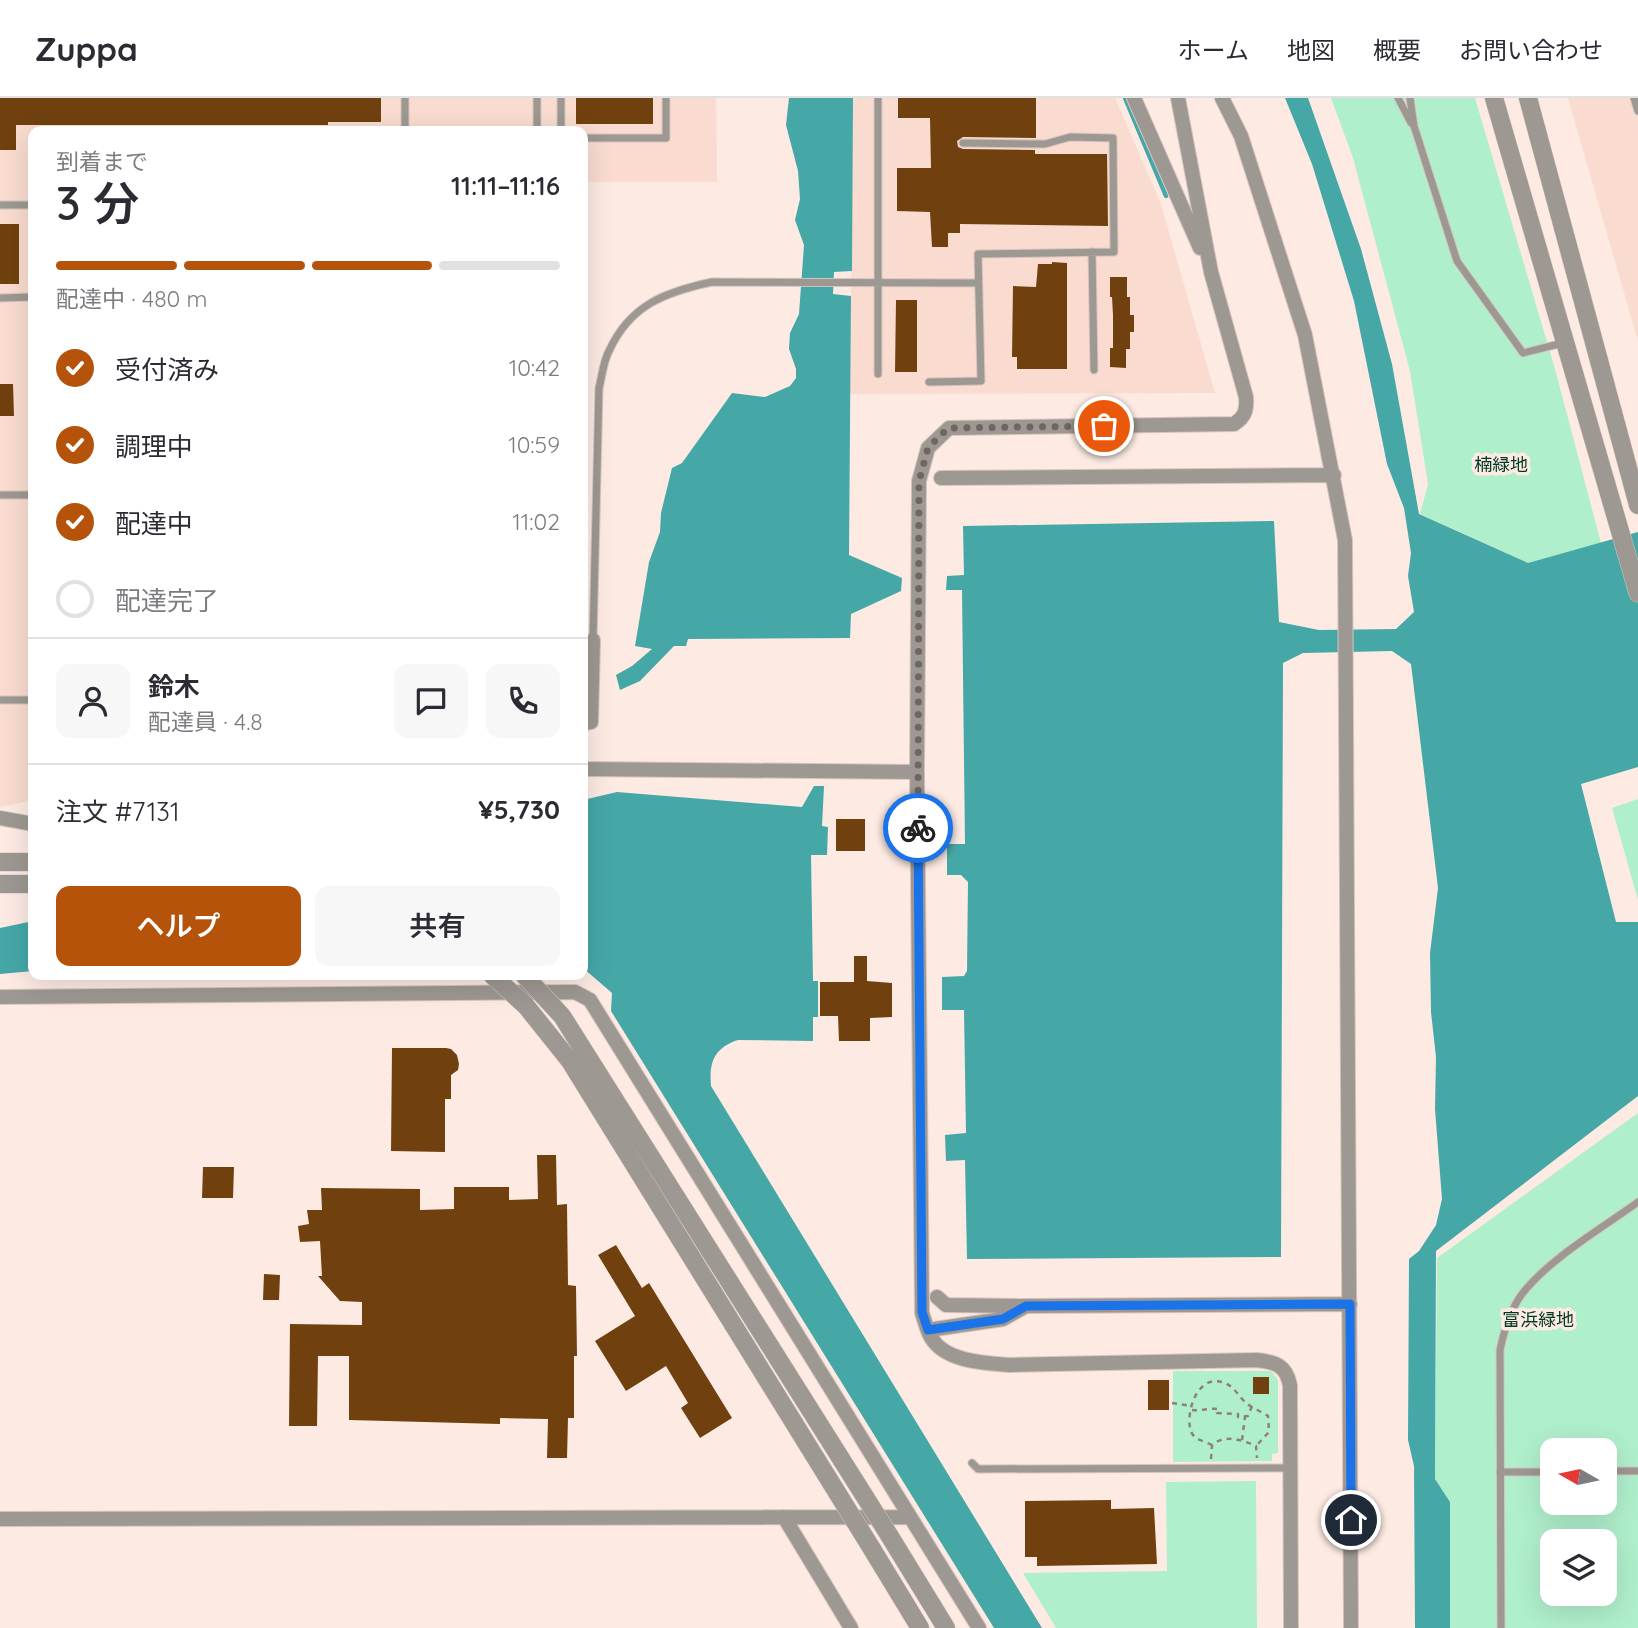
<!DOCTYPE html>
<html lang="ja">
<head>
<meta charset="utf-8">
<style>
	body { margin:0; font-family:Quicksand,"Noto Sans JP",sans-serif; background:#f7f7f7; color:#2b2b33; height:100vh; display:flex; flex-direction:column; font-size:26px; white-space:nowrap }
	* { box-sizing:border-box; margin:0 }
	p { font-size:23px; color:#7c7c81 }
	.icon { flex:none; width:38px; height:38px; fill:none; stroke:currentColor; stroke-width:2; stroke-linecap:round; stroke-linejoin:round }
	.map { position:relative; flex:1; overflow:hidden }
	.drawer { position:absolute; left:28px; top:28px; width:560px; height:854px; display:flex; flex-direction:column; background:#fff; border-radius:14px; box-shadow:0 7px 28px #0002 }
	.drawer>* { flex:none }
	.needle { width:46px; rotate:279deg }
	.tools { position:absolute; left:1540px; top:1340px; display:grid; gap:14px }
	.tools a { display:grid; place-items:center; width:77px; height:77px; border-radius:14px; background:#fff; box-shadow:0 7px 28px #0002; font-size:35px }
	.pin { position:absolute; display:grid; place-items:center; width:60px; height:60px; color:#fff; margin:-30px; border:4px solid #fff; border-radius:50%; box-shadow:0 2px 7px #0007 }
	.courier { position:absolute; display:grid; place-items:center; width:70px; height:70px; margin:-35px; border:5px solid #1a73e8; border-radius:50%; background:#fff; color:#222; box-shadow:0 2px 9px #0007 }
	.head em { font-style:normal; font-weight:600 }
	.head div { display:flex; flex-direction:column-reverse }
	.head { display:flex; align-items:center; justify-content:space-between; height:119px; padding:0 28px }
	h1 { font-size:46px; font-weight:600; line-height:52px }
	.bar { display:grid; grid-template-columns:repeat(4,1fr); gap:10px 7px; align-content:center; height:84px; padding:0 28px }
	.bar i { height:9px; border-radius:5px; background:#e1e1e2 }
	.bar .on { background:#b45309 }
	.bar p { grid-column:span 4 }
	.line { display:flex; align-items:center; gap:18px; padding:0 28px; border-top:2px solid #e1e1e2 }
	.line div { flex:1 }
	.round { display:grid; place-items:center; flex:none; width:74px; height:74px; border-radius:14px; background:#f7f7f7 }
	ol { padding:0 28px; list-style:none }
	li { display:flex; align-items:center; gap:21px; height:77px }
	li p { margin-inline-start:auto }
	li .icon { padding:7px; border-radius:50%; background:#b45309; color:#fff; stroke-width:4 }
	li:last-child { color:#7c7c81 }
	li i { width:38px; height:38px; border:4px solid #e1e1e2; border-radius:50% }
	.primary-button { display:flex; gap:14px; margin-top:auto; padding:14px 28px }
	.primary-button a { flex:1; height:80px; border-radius:14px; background:#b45309; color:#fff; font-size:28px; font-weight:600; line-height:80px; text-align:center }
	.primary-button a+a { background:#f7f7f7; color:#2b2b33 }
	header { display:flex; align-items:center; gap:42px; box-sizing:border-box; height:98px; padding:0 35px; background:#fff; border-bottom:2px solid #e1e1e2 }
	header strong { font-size:33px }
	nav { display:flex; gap:38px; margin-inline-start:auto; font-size:24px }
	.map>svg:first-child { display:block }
	.built { fill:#f9dbcf }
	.green { fill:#b0efcc; fill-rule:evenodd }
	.water { fill:#46a7a7 }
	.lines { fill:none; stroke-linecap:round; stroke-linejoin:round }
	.stream { stroke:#46a7a7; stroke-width:4.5 }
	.building { fill:#70410e }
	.service-casing { stroke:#d5c5bf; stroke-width:9 }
	.minor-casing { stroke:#d5c5bf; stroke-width:16 }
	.tertiary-casing { stroke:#d5c5bf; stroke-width:19 }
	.path { stroke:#8e817c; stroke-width:2.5; stroke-dasharray:5 5; stroke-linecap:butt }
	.service { stroke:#9d9891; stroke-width:7 }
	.minor { stroke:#9d9891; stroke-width:14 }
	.tertiary { stroke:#9d9891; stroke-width:18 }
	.tertiary-bridge-casing { stroke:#d5c5bf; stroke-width:19; stroke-linecap:butt }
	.tertiary-bridge { stroke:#9d9891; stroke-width:18 }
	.done { stroke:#706560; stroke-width:7; stroke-dasharray:0 12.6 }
	.route { stroke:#1a73e8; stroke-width:9 }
	.labels { text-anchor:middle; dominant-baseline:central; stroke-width:7; stroke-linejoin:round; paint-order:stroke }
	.park-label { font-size:18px; fill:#003a22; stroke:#fceae3 }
</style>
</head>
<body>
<header>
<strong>Zuppa</strong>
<nav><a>ホーム</a><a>地図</a><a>概要</a><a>お問い合わせ</a></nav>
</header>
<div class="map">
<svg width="1638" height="1530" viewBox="0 0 1638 1530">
	<rect width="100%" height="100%" fill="#fceae3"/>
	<path class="built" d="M0,0H716L717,84H583V33H33V702L0,709Z
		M853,0H1115L1161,106L1215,295L850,296Z
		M1568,0H1638V243Z"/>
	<path class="green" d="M1331,0H1475L1555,271L1601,445L1528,465L1420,416L1428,386L1410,273L1353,60Z
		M1638,701V802L1612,710Z
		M1638,1015V1530H1450V1404L1435,1381L1437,1160ZM1552,1353H1605V1405H1552ZM1552,1444H1605V1496H1552Z
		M1173,1273H1271L1278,1282V1355L1272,1356V1363L1173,1364Z
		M1256,1383L1257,1530H1056L1023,1475L1167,1473L1166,1384Z"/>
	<path class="water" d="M789,0H853L852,173L834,174L833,196L851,198L849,457L902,480L901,493L851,516L850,540L688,541L686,548H674L640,583L620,592L616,577L632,568L652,551L635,548L649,464L660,434L661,415L672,370L682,365L732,295L765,299L790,288L796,280V271L789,251L790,235L799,216L804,147L795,122L800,101L798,73L786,27Z
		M1285,0H1308L1361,151L1392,266L1419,416L1528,465L1638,434V669L1581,686L1616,824H1638V998L1436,1153L1435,1381L1450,1404V1530H1415L1414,1368L1408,1342L1409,1161L1419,1153L1436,1127L1442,1101L1435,1011L1436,959L1431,914L1430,855L1438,790L1411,566L1392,553L1303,555L1283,565L1281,1159L967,1161L965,1062L946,1063L945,1037L966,1035L964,912H942V879L964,878L967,873L968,784L961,777H947V746H965L962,492H946L947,478L964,477L963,428L1274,423L1279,524L1319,532L1396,531L1414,514L1408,478L1411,455L1404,410L1387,366L1354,203L1312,66Z
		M814,688H824L822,728L828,729L827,757H811L813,883H818V919H813V943L738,942C714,950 709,964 711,988L1042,1530H994L611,913L612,895L583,870V702L617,694L802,709Z
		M33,823V873L0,876V830Z"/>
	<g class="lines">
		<path class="stream" d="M1125,0L1166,98"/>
	</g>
	<path class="building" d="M0,0H381V24H328V27H16V52H0Z
		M576,0H653V26H576Z
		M898,0H1036V40L963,39L957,43L958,49L963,51L1035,52V56H1107L1108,128L960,126V135H948V149H932L930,114L897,113V70H931L930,20H898Z
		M0,126H19V186H0Z
		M1052,164L1067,165V271H1017V259H1012L1013,188L1036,189L1038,166H1052Z
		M1110,179H1127V199H1130V217H1134V234H1130V251H1126V270L1110,269V250H1113V217L1112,199H1110Z
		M896,202H917V274H895Z
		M0,286H13L14,318H0Z
		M836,721H865V753H836Z
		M854,858H867V883L892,885V919L870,920V943H839L838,918H820V884H854Z
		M392,950H446L451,951L457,957L459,966L458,972L451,977V1001H445V1054L391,1053Z
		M537,1057H556L557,1107L567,1106L568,1187L576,1188L577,1258H574V1320H568L567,1360H547L548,1321L500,1320V1326L349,1322V1258H318L317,1328H289L290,1226L362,1227V1204L340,1203L318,1178H322L320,1143L300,1144L298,1128L309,1126L307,1112H322L321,1090L420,1091V1112L454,1111V1089H509V1102L538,1101Z
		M203,1069H234L233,1100H202Z
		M616,1147L642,1190L649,1185L732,1320L700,1340L681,1310L688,1305L666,1268L626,1293L595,1243L635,1218L598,1157Z
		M264,1176L280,1177L279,1202H263Z
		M1253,1279H1269V1296H1253Z
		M1148,1282H1169V1312H1148Z
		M1111,1402V1411L1154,1410L1157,1466L1037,1468V1459H1025V1403Z"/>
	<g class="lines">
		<g class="service-casing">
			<path id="service" d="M537,0V33
				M561,0V33
				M878,0V276
				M1398,0L1411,25
				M1410,0L1414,28L1457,163L1523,255L1563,245
				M1634,0L1638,13
				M405,33V0
				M583,40H666V0
				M0,107H33
				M1092,154L1094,272
				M0,200L33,199
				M929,284L981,283L978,156L1114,154L1113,40L1070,39L1045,46L963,45
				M0,397H33
				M593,542L599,290C602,279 603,264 609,253C630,207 665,194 712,184L978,185
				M0,602H33
				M972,1365L978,1371L1290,1370
				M1605,1373H1638
				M1500,1374H1552
				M1501,1530L1500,1252C1504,1233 1510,1212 1522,1196C1550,1160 1601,1131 1638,1104"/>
		</g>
		<g class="minor-casing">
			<path id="minor" d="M1134,0L1200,150
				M1178,0L1211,174L1246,299C1247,312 1245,319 1234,326L949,330L928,350L919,383L917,674L922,1215C925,1223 927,1234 932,1241C947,1264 985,1265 1009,1267L1257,1262C1275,1264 1286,1267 1290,1287L1291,1530
				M1222,0L1241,38L1305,237L1345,442L1351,1530
				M941,380L1334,377
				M583,625L591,624L593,542
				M583,671L917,674
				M0,720L33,726
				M0,899L575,894L590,902L979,1530
				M937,1199L946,1207L1024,1208
				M928,1232L1003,1221L1026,1208L1350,1206
				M784,1419L851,1530
				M0,1421L909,1419"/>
		</g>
		<g class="tertiary-casing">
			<path id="tertiary" d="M1494,0L1638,495
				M1528,0L1638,407
				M0,764H33
				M0,786H33
				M889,1437L946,1530
				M872,1451L920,1530"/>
		</g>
		<path class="path" d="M1172,1305L1192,1308
			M1192,1312C1201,1313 1209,1310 1218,1311L1217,1315L1238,1316V1319L1248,1318L1252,1308
			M1242,1342L1245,1319
			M1212,1347C1206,1344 1197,1342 1193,1337C1183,1324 1194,1273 1225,1285C1234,1289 1238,1297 1245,1304C1251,1310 1261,1313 1268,1318L1269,1334L1256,1348
			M1211,1361L1212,1347C1225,1336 1242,1342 1256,1348L1257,1360"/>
		<use href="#service" class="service"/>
		<use href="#minor" class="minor"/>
		<use href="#tertiary" class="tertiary"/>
		<g class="tertiary-bridge-casing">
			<path id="tertiary-bridge" d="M492,877L526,908L570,963L872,1451
				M524,877L562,918L889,1437"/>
		</g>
		<use href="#tertiary-bridge" class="tertiary-bridge"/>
	</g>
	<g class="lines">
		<path class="done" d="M918,730L919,383L928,350L948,330L1104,328"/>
		<path class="route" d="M918,730L922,1214L928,1232L1003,1221L1026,1208L1350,1206L1351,1422"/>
	</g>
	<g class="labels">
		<g class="park-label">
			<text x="1501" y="366">楠緑地</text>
			<text x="1538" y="1221">富浜緑地</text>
		</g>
	</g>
</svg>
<div class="tools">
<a><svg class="needle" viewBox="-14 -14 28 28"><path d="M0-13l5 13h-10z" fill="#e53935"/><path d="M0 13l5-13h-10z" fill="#7c7c81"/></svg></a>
<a><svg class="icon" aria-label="layers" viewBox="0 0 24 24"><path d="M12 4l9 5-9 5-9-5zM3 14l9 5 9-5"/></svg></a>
</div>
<div class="pin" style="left:1104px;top:328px;background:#ea580c"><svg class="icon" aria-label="bag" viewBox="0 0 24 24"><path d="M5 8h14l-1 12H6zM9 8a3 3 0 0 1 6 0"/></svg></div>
<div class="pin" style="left:1351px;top:1422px;background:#1f2937"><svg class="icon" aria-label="home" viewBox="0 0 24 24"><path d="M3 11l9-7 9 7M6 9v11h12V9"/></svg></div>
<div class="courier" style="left:918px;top:730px"><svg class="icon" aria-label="bike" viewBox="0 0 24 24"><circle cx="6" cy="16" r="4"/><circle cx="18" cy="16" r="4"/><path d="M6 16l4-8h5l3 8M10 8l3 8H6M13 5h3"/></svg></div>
<section class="drawer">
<div class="head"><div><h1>3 分</h1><p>到着まで</p></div><em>11:11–11:16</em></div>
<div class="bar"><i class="on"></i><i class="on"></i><i class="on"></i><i></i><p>配達中 · 480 m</p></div>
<ol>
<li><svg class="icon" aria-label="check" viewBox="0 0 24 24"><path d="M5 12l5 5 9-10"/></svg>受付済み<p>10:42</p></li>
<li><svg class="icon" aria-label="check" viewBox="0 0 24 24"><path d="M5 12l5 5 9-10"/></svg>調理中<p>10:59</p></li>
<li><svg class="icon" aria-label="check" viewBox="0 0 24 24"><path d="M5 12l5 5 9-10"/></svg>配達中<p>11:02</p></li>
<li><i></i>配達完了</li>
</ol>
<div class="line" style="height:126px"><a class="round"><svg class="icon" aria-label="person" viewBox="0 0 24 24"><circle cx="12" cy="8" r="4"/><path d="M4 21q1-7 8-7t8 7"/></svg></a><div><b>鈴木</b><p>配達員 · 4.8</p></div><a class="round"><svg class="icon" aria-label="chat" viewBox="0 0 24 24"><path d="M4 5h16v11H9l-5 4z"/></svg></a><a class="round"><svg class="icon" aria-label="phone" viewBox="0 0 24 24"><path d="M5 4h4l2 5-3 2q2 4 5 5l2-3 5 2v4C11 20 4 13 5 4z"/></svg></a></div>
<div class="line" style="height:91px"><div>注文 #7131</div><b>¥5,730</b></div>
<div class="primary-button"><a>ヘルプ</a><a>共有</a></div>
</section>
</div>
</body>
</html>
